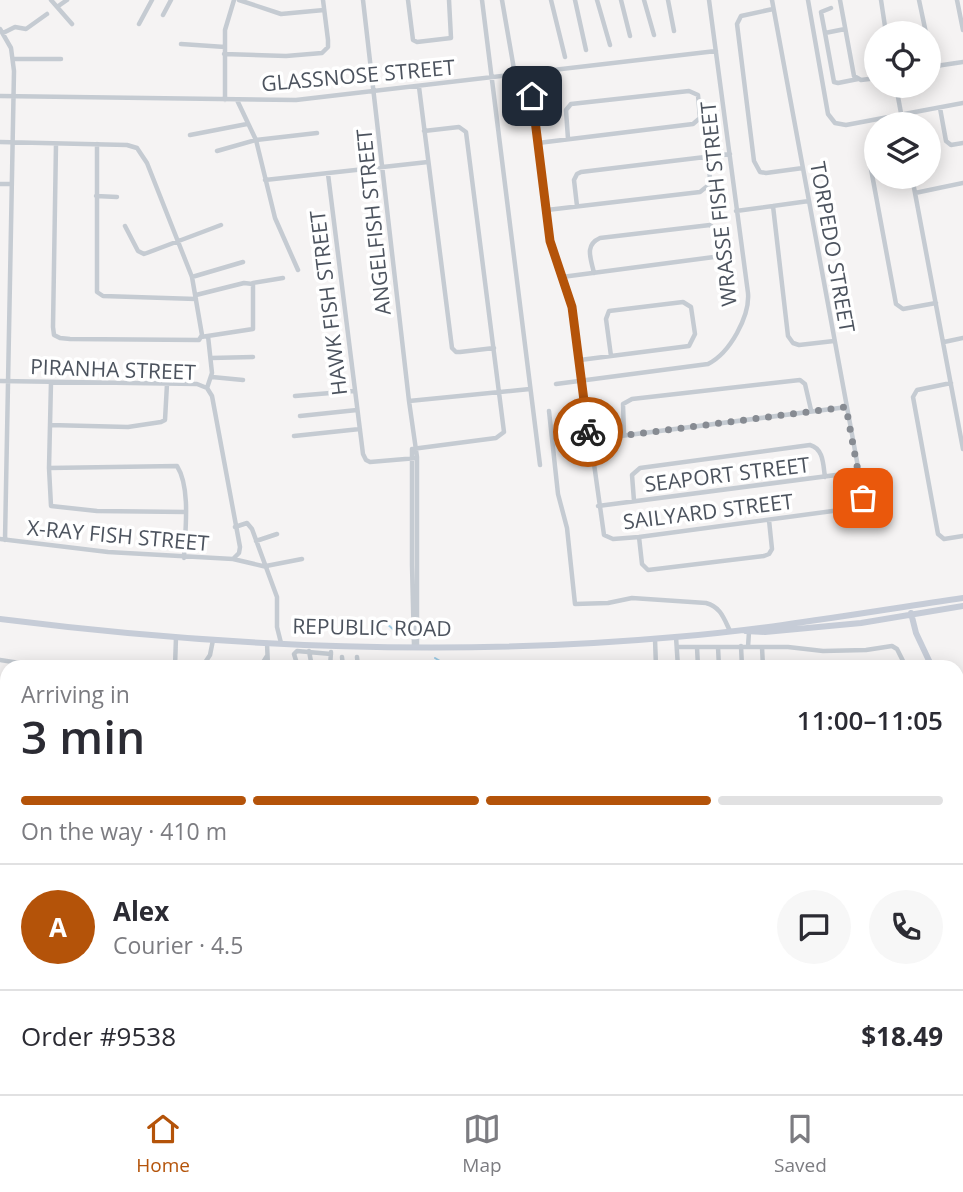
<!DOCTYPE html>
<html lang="en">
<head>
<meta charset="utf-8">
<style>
	body { margin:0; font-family:"Open Sans",sans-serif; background:#f7f7f7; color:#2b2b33; height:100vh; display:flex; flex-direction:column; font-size:26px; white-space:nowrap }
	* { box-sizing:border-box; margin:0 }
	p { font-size:23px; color:#7c7c81 }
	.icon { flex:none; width:38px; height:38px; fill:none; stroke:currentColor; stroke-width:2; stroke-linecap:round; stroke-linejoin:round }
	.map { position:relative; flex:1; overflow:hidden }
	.details { position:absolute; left:0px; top:660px; width:964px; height:436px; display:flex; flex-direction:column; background:#fff; border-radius:21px 21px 0 0; box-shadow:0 4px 18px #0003 }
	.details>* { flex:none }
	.fabs { position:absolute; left:864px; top:21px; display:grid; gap:14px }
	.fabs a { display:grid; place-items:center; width:77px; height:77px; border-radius:50%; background:#fff; box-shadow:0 4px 18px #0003; font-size:35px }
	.pin { position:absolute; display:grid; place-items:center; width:60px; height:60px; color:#fff; margin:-30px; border-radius:14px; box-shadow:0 4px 10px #0006 }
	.courier { position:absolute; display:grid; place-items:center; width:70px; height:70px; margin:-35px; border:5px solid #b45309; border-radius:50%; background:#fff; color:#222; box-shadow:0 2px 9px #0007 }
	.overview em { font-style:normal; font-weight:600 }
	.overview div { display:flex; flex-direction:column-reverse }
	.overview { display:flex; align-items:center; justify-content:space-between; height:119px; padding:0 21px }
	h1 { font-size:46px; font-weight:600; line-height:52px }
	.bar { display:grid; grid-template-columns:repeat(4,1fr); gap:10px 7px; align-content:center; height:84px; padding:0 21px }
	.bar i { height:9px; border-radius:5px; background:#e1e1e2 }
	.bar .current { background:#b45309 }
	.bar p { grid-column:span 4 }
	.line { display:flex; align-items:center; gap:18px; padding:0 21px; border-top:2px solid #e1e1e2 }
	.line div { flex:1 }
	.round { display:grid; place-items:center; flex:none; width:74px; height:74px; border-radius:37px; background:#f7f7f7 }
	.menu { display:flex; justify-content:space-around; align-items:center; height:98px; border-top:2px solid #e1e1e2; background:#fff; font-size:19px; color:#7c7c81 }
	.menu a { display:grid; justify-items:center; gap:4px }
	.menu .current { color:#b45309 }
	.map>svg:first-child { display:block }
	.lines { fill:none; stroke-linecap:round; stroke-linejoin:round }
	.stream { stroke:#9acae4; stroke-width:2 }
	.street { stroke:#c5cbd2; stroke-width:4.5 }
	.secondary { stroke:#c6ccd7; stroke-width:6 }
	.done { stroke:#878b92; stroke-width:7; stroke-dasharray:0 12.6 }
	.route { stroke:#b45309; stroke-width:9 }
	.labels { text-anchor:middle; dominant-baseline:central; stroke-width:7; stroke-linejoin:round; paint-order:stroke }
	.street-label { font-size:21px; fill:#4c535e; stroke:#fff }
</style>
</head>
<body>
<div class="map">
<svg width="963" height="1094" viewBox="0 0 963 1094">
	<rect width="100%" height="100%" fill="#f5f3f3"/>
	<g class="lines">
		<path class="stream" d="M384,621L396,632
			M435,658L450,667
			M957,793L963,795
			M44,1094L51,1088"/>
		<path class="street" d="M51,0L72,24
			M239,0L281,14L324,10
			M363,0L409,401L417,457V646
			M408,0L413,40L417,42L451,38L449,0
			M482,0L540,465
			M502,0L515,75
			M551,0L565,57
			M575,0L586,50
			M597,0L610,45
			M621,0L630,36
			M644,0L654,35
			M668,0L674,31
			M808,0L828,114L835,123L846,125L963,103
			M840,0L854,76L861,80L877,78
			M881,0L886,33
			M919,0L926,33
			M957,0L963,30
			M57,7L67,0
			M831,8L821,12L825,33L845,29
			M773,9L741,16L737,24L754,161L760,172L766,173L803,168
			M163,15L171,0
			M139,24L152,0
			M0,29L11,48L14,71L5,540
			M3,33L15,27L26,29L47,14
			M825,33L834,82L838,83L858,79
			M181,44L225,47
			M929,52L932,63L936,66L963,62
			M224,54L286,56L322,53L328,47V40L323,0
			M13,59H61
			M529,73L550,241L572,307L604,535L613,539L639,537L855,508L862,504L863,494L772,0
			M896,86L903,124
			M419,87L452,348L456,352H460L494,348
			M0,96L296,100L716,51
			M225,100V30L234,0
			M237,100L256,140L275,218L298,270
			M940,108L946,141L951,145L963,143
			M190,135L247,124
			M0,142L127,145L137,148L147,163L192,277L202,335L199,340L70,339L60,338L54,335L53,327L56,144
			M538,143L693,124L700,118L698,95L689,91L571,104L566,110L568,139
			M97,144V292L103,296L196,299
			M217,151L256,140L317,133
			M877,161L872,164L871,169L896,304L903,309L936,303
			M328,174L363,454L366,460L370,462L417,458
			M912,177L963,449
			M265,180L428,162
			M0,184H11
			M915,193L963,183
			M96,196L117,197
			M577,206L574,180L577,174L581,172L730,154
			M773,206L788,336L793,343L799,345L834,341
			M547,210L700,192L710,184L709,156
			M736,211L809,201
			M125,226L138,251L144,254L221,225
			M192,277L243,262
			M562,277L714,257L720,249L716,230L710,225L600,238C584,245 591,259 594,273
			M253,283L283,278
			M196,295L244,283L253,284V329L201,337
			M944,342L963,338
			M211,358L253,357
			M580,360L689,346L695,334L691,307L683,302L609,311L606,319L611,356
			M212,377L243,380
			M0,381L197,384L207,388L212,396L240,547L239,553L233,559
			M51,382L49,468L51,506L97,511L186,512
			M951,383L917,390L913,397L938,534L944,539L963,536
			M556,384L708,364C730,353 750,316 748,293L709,0
			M207,388L212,373L208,336
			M295,396L354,391
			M409,401L530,389
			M549,411L558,494L567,528L575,604L608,603L632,598L706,603C721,607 724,619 730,631
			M300,416L357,410
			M50,425L128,427L161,422L165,420L167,384
			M624,434L623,404L632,399L800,380L805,384L811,410
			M294,436L360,429
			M589,440L847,407
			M412,449L496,438L504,432L466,132L459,127L424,131
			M412,449V565L414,646
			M49,468L177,466C191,488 185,532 184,558
			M634,501L632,475L640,468L810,445C824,449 823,465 825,477
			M598,506L859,472
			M235,527L247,523L252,529L277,597V627L281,643
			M639,537L642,564L648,570L764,556L769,554L772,549L769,520
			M0,539L108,552L233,559L267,567
			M256,541L277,534
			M266,566L302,559
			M676,637L678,667
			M655,639L656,667
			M267,643L268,667
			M741,646L742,667
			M677,647H788L823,651L866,650L892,646L897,649L906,667
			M697,647L698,667
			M718,647L719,667
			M748,647L749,632
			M762,647L763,667
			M309,651L312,667
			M342,657L343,667
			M357,657L358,667
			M0,660L26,664
			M175,667L176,637
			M202,667L210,655L213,640
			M260,667L267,656
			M298,667L294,654L297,651L331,654
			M330,667L331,652
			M0,787L7,784
			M0,802L7,801
			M0,833L7,832
			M0,878L7,877
			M0,949L7,940
			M957,990L963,1025
			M1,1011L7,1017
			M0,1012L7,1003
			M0,1043L7,1051
			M957,1061L963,1060
			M0,1073L5,1079
			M179,1088L187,1094
			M528,1088L536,1091L553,1088
			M740,1088L742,1094
			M822,1088L846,1094
			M64,1094L70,1088
			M108,1094L112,1088
			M162,1094L166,1088
			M215,1094L220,1088
			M432,1094L433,1088
			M479,1094V1088
			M686,1094L691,1088"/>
		<path class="secondary" d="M911,613L916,633L932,667
			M0,619C221,647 453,657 675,637C772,629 867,612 963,598
			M746,631L765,632L861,623L963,606
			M957,717L963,728"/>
	</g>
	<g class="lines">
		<path class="done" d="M588,432L589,440L846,407L863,498"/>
		<path class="route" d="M532,96L550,241L572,307L588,432"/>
	</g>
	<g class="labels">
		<g class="street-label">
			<text transform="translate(358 75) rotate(-5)">GLASSNOSE STREET</text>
			<text transform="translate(718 204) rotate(-96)">WRASSE FISH STREET</text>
			<text transform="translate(373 222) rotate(-96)">ANGELFISH STREET</text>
			<text transform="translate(833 247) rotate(80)">TORPEDO STREET</text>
			<text transform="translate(328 303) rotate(-97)">HAWK FISH STREET</text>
			<text transform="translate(113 369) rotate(2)">PIRANHA STREET</text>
			<text transform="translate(727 474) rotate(-7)">SEAPORT STREET</text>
			<text transform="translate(708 511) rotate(-7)">SAILYARD STREET</text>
			<text transform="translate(118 535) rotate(5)">X-RAY FISH STREET</text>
			<text transform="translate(372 627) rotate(1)">REPUBLIC ROAD</text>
		</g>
	</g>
</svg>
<div class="fabs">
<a><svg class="icon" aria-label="locate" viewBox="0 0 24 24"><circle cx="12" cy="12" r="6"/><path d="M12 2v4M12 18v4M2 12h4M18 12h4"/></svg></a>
<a><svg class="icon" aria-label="layers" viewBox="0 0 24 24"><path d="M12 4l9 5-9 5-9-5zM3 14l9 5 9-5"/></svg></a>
</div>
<div class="pin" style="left:863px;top:498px;background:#ea580c"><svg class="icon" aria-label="bag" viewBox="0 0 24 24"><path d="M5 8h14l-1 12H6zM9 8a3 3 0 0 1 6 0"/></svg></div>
<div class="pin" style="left:532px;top:96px;background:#1f2937"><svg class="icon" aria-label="home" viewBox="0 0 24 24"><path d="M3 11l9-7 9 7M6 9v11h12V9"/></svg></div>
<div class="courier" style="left:588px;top:432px"><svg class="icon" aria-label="bike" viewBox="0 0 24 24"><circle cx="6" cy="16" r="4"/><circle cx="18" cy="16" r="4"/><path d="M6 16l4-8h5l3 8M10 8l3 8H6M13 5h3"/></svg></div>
<section class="details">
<div class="overview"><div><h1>3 min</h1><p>Arriving in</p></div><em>11:00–11:05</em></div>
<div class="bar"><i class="current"></i><i class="current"></i><i class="current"></i><i></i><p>On the way · 410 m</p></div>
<div class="line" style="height:126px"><b class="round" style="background:#b45309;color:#fff">A</b><div><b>Alex</b><p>Courier · 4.5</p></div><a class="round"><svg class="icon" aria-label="chat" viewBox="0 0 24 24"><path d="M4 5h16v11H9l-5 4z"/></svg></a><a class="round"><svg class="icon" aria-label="phone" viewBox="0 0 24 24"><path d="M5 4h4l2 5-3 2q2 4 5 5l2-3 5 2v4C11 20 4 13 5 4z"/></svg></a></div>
<div class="line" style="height:91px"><div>Order #9538</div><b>$18.49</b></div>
</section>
</div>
<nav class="menu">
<a class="current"><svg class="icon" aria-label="home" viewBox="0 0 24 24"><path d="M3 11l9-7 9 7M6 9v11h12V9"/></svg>Home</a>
<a><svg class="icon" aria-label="map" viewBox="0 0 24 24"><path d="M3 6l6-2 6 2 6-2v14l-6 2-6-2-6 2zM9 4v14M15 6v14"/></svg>Map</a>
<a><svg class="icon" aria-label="saved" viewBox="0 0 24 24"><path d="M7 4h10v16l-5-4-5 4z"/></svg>Saved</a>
</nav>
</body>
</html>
